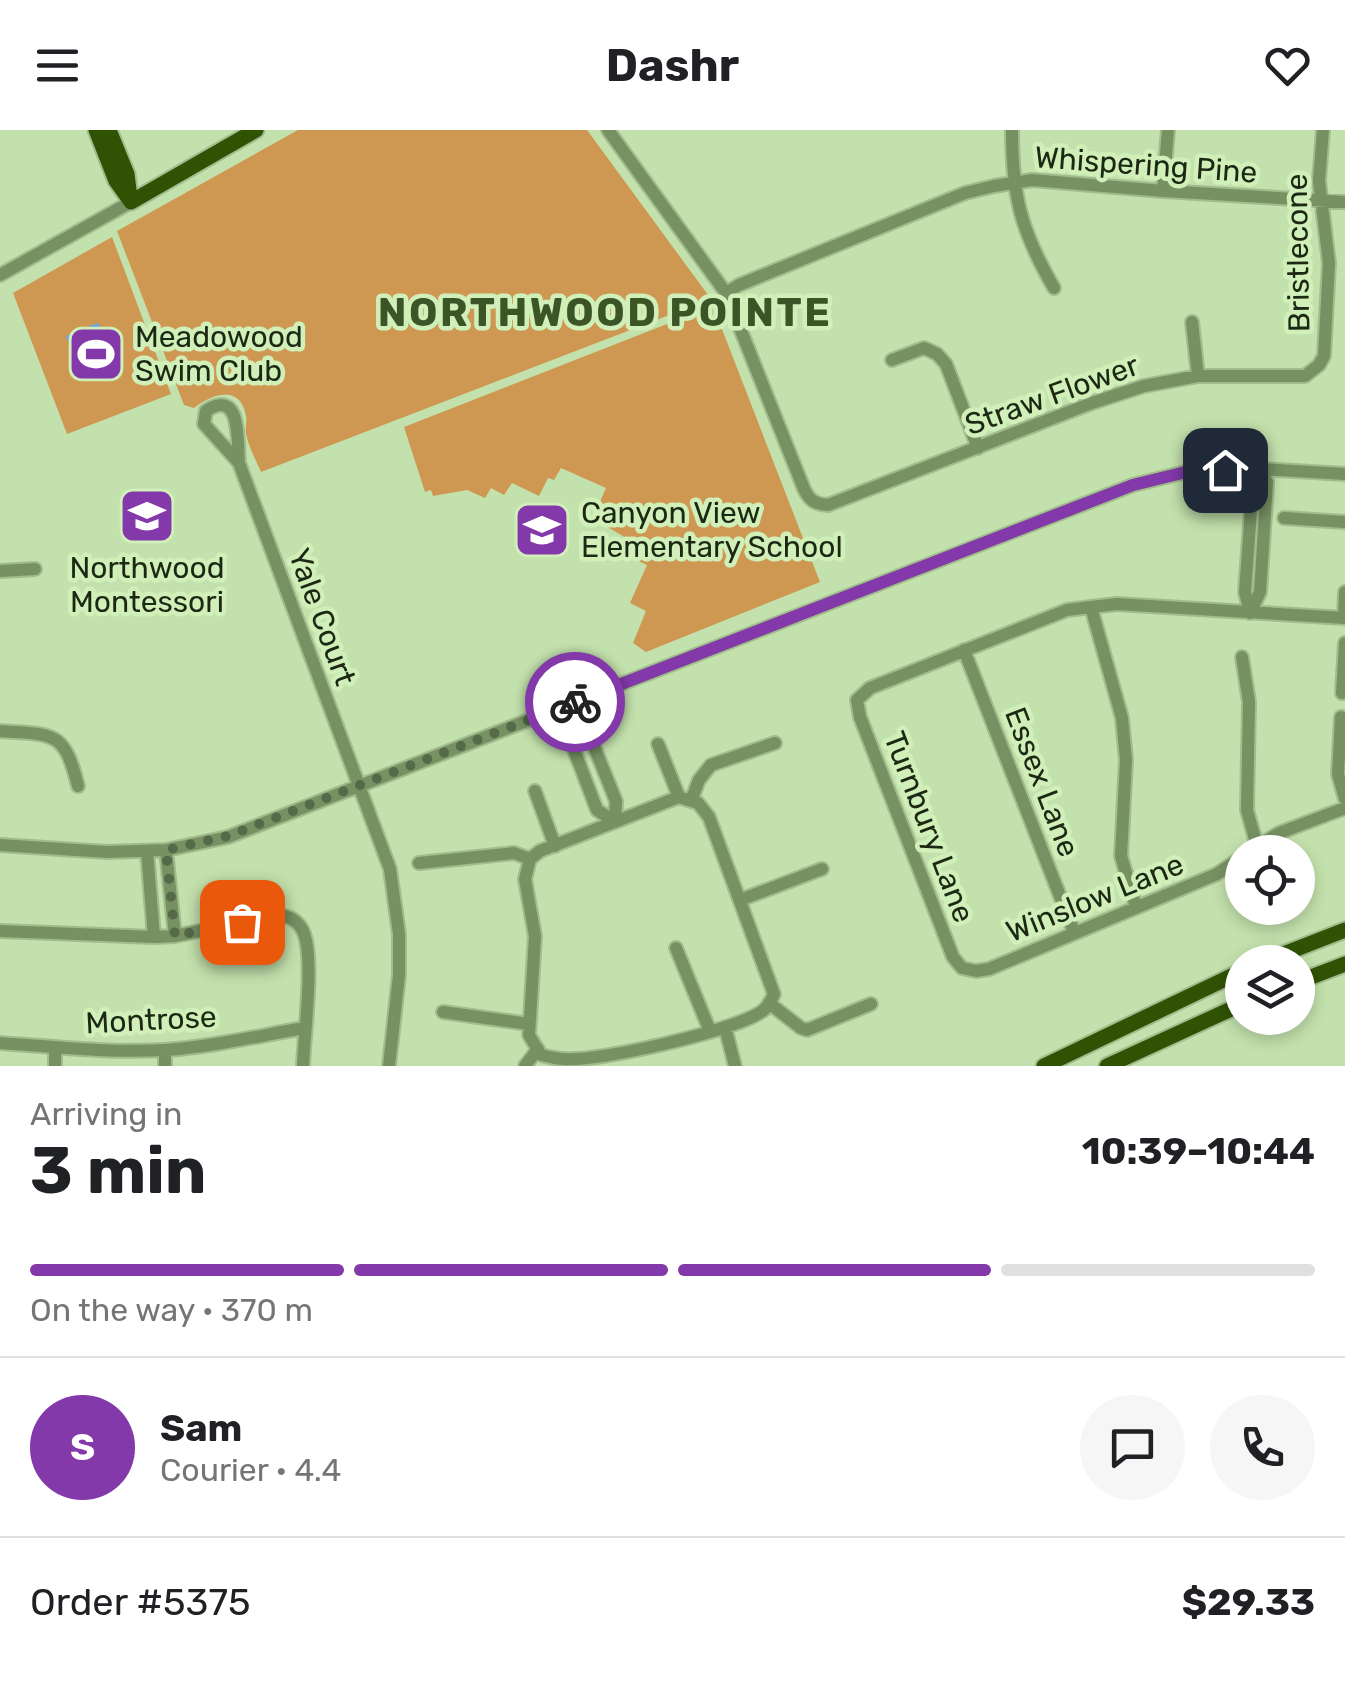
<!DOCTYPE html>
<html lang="en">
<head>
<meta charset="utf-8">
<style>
	body { margin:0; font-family:Rubik,sans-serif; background:#f6f6f6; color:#202124; height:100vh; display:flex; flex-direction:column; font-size:38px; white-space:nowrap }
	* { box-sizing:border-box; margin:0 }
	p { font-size:32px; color:#757577 }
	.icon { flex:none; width:55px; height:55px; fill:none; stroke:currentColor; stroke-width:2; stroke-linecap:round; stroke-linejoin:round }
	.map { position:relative; height:936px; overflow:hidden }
	.drawer { display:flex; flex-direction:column; background:#fff; flex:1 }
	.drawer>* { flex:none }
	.controls { position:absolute; left:1225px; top:705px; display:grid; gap:20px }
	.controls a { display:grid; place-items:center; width:90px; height:90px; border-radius:50%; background:#fff; box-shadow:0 5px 15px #0003; font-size:50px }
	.pin { position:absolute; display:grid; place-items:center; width:85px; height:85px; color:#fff; margin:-42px; border-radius:20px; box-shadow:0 5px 15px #0006 }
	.courier { position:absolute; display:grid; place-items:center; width:100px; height:100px; margin:-50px; border:8px solid #8439aa; border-radius:50%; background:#fff; color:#222; box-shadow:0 2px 12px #0007 }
	.summary em { font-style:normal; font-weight:700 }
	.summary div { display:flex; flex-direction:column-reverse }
	.summary { display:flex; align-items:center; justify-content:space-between; height:170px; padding:0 30px }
	h1 { font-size:65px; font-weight:700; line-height:75px }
	.bar { display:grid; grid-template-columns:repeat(4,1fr); gap:15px 10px; align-content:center; height:120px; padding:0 30px }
	.bar i { height:12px; border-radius:8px; background:#e0e0e0 }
	.bar .selected { background:#8439aa }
	.bar p { grid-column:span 4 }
	.line { display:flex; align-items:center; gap:25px; padding:0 30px; border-top:2px solid #e0e0e0 }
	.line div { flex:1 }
	.round { display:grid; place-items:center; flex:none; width:105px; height:105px; border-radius:52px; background:#f6f6f6 }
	header { display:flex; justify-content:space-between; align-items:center; height:130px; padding:0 30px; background:#fff; font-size:45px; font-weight:700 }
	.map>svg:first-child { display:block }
	.green { fill:#ce9852 }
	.water { fill:#64a7f1 }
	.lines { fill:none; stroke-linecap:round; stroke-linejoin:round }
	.minor-casing { stroke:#a2bc8d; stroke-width:16 }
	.major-casing { stroke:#a2bc8d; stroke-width:19 }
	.minor { stroke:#779163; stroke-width:12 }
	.major { stroke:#305303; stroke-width:15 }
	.done { stroke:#566949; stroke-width:10; stroke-dasharray:0 18 }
	.route { stroke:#8439aa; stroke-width:12 }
	.labels { text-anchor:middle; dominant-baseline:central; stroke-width:9; stroke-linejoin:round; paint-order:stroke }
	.street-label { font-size:30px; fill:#1c2813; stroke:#d0efb9 }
	.poi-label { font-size:30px; fill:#1c2813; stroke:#d0efb9; text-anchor:start }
	.district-label { font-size:40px; font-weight:bold; letter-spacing:2.5px; fill:#3c5526; stroke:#d0efb9 }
</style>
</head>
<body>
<header><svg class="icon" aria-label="menu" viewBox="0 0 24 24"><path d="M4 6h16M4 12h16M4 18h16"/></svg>Dashr<svg class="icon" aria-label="heart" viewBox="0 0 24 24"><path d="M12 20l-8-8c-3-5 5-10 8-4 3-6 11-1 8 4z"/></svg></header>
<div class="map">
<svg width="1345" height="936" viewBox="0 0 1345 936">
	<rect width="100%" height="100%" fill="#c3e1ac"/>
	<path class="green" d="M298,0H587L711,169L261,342C256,330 248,316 246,303C245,297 247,292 246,286C241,254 211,264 194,278L184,275L117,101Z
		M112,107L171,264L67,304L13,163Z
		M713,176L820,452L646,522L633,513L646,481L630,473L647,435L632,428L634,422L630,419L633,412L599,392L606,377L599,374L606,358L561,338L554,350L548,348L539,366L512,353L504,365L491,358L485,368L467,360L433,366L431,360L425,362L404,297Z"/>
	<path class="water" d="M98,193L109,219L113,218L118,230L82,245L66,206Z"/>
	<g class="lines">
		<g class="minor-casing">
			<path id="minor" d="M608,0L726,163L804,359C810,371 815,374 828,375L1092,273L1144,256L1198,246H1305L1319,235L1324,226L1329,133L1319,51L1323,0
				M1012,0C1012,66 1021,101 1054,158
				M1163,61L1168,0
				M0,145L131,72
				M726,163L739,155L965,63L994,56L1032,50L1163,61L1345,72
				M1192,192L1198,246
				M892,230L924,218L937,224L946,234L978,318
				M239,333L204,294L206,281C242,257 237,312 239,333L390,739L399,804V845L389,936
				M1284,388L1345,392
				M0,441L35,439
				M1091,477L1122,588L1126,630L1121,726L1136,777
				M1250,483L1260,462L1267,352L1260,339
				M1250,483L1245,462L1253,352L1260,339
				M1344,488L1345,462
				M964,520L1074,802
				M1242,527L1249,572L1247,680L1257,716
				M1342,563L1345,513
				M568,575L566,599L597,680L615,692
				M568,575L585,594L616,671L615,692
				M1341,587L1338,644L1345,669
				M0,601C53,605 64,599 78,656
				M658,614L679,667
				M535,661L555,716
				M679,667L698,673L709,687L774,864C771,871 768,878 761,882C733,901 599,932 564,929C557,929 549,927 541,925L529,905L535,806L525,749L530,729L540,721Z
				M691,671L699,650L711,635L775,613
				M0,715L107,722L166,720L228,707L1133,355L1190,341L1260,339L1345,344
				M166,720L175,806
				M147,721L154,807
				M1251,721L1279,703L1345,678
				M1242,727L1217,744L989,839L976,841L962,838L953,827L860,587L857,570L870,558L1067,480L1091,477L1117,474L1345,488
				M419,733L514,723L530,729
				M740,770L822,739
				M0,801L154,807L175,806L277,785C288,786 297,789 303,801C315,827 304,904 303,936
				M676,818L710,901
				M769,873L801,898L807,900L871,874
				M443,882L529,894
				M725,897L735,936
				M0,913C55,917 110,923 165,920C211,917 258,906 304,898
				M55,917V936
				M165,920V936
				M525,936L538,919"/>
		</g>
		<g class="major-casing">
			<path id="major" d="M96,0L116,51L131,72
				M109,0L127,44L130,68
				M131,72L256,0
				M1263,832L1345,800
				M1298,852L1345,834
				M1044,936L1242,841
				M1107,936L1242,874"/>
		</g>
		<use href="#minor" class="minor"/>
		<use href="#major" class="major"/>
	</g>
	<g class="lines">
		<path class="done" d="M242,792L175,806L166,720L228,706L575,572"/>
		<path class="route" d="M575,572L1133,355L1190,341L1225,340"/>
	</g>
	<defs>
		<g id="stadium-square" transform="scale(2.875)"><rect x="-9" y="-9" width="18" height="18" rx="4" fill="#8439aa" stroke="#d0efb9"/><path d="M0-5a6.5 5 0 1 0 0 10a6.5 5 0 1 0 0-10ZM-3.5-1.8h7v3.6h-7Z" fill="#fff"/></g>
		<g id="school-square" transform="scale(2.875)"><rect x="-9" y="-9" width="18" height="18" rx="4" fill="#8439aa" stroke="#d0efb9"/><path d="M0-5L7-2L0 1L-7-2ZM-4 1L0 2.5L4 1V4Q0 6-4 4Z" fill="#fff"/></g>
	</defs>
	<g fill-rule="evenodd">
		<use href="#stadium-square" x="96" y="224"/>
		<use href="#school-square" x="147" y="386"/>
		<use href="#school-square" x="542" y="400"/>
	</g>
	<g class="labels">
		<g class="street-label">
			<text transform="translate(1146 35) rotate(4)">Whispering Pine</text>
			<text transform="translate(1298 123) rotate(-91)">Bristlecone</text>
			<text transform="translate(1052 265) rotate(-20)">Straw Flower</text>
			<text transform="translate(322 487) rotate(70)">Yale Court</text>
			<text transform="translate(1042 652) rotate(69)">Essex Lane</text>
			<text transform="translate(929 697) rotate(69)">Turnbury Lane</text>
			<text transform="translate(1095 768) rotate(-22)">Winslow Lane</text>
			<text transform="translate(151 890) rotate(-3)">Montrose</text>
		</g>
		<g class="poi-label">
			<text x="135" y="207">Meadowood<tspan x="135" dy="34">Swim Club</tspan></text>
			<text x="581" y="383">Canyon View<tspan x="581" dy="34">Elementary School</tspan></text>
			<text x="147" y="438" text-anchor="middle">Northwood<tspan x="147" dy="34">Montessori</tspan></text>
		</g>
		<g class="district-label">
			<text x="605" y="182">NORTHWOOD POINTE</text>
		</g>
	</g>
</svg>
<div class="controls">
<a><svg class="icon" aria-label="locate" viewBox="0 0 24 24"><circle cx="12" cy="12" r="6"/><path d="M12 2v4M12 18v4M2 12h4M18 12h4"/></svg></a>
<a><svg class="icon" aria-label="layers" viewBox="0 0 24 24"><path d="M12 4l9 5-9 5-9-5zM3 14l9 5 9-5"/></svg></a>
</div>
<div class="pin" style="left:242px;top:792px;background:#ea580c"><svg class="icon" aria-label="bag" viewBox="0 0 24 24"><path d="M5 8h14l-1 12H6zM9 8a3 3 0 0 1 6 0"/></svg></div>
<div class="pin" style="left:1225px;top:340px;background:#1f2937"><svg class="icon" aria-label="home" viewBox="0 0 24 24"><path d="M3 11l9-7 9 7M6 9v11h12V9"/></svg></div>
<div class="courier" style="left:575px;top:572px"><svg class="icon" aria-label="bike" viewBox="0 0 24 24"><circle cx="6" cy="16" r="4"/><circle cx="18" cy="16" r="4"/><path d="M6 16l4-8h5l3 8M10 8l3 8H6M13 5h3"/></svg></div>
</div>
<section class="drawer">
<div class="summary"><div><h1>3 min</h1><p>Arriving in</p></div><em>10:39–10:44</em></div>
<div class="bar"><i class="selected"></i><i class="selected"></i><i class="selected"></i><i></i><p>On the way · 370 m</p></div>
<div class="line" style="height:180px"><b class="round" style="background:#8439aa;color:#fff">S</b><div><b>Sam</b><p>Courier · 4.4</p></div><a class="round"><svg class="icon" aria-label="chat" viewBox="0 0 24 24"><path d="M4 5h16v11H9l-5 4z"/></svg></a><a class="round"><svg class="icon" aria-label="phone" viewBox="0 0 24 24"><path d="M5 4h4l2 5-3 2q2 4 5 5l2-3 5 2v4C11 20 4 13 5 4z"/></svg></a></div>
<div class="line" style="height:130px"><div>Order #5375</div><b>$29.33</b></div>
</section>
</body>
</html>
